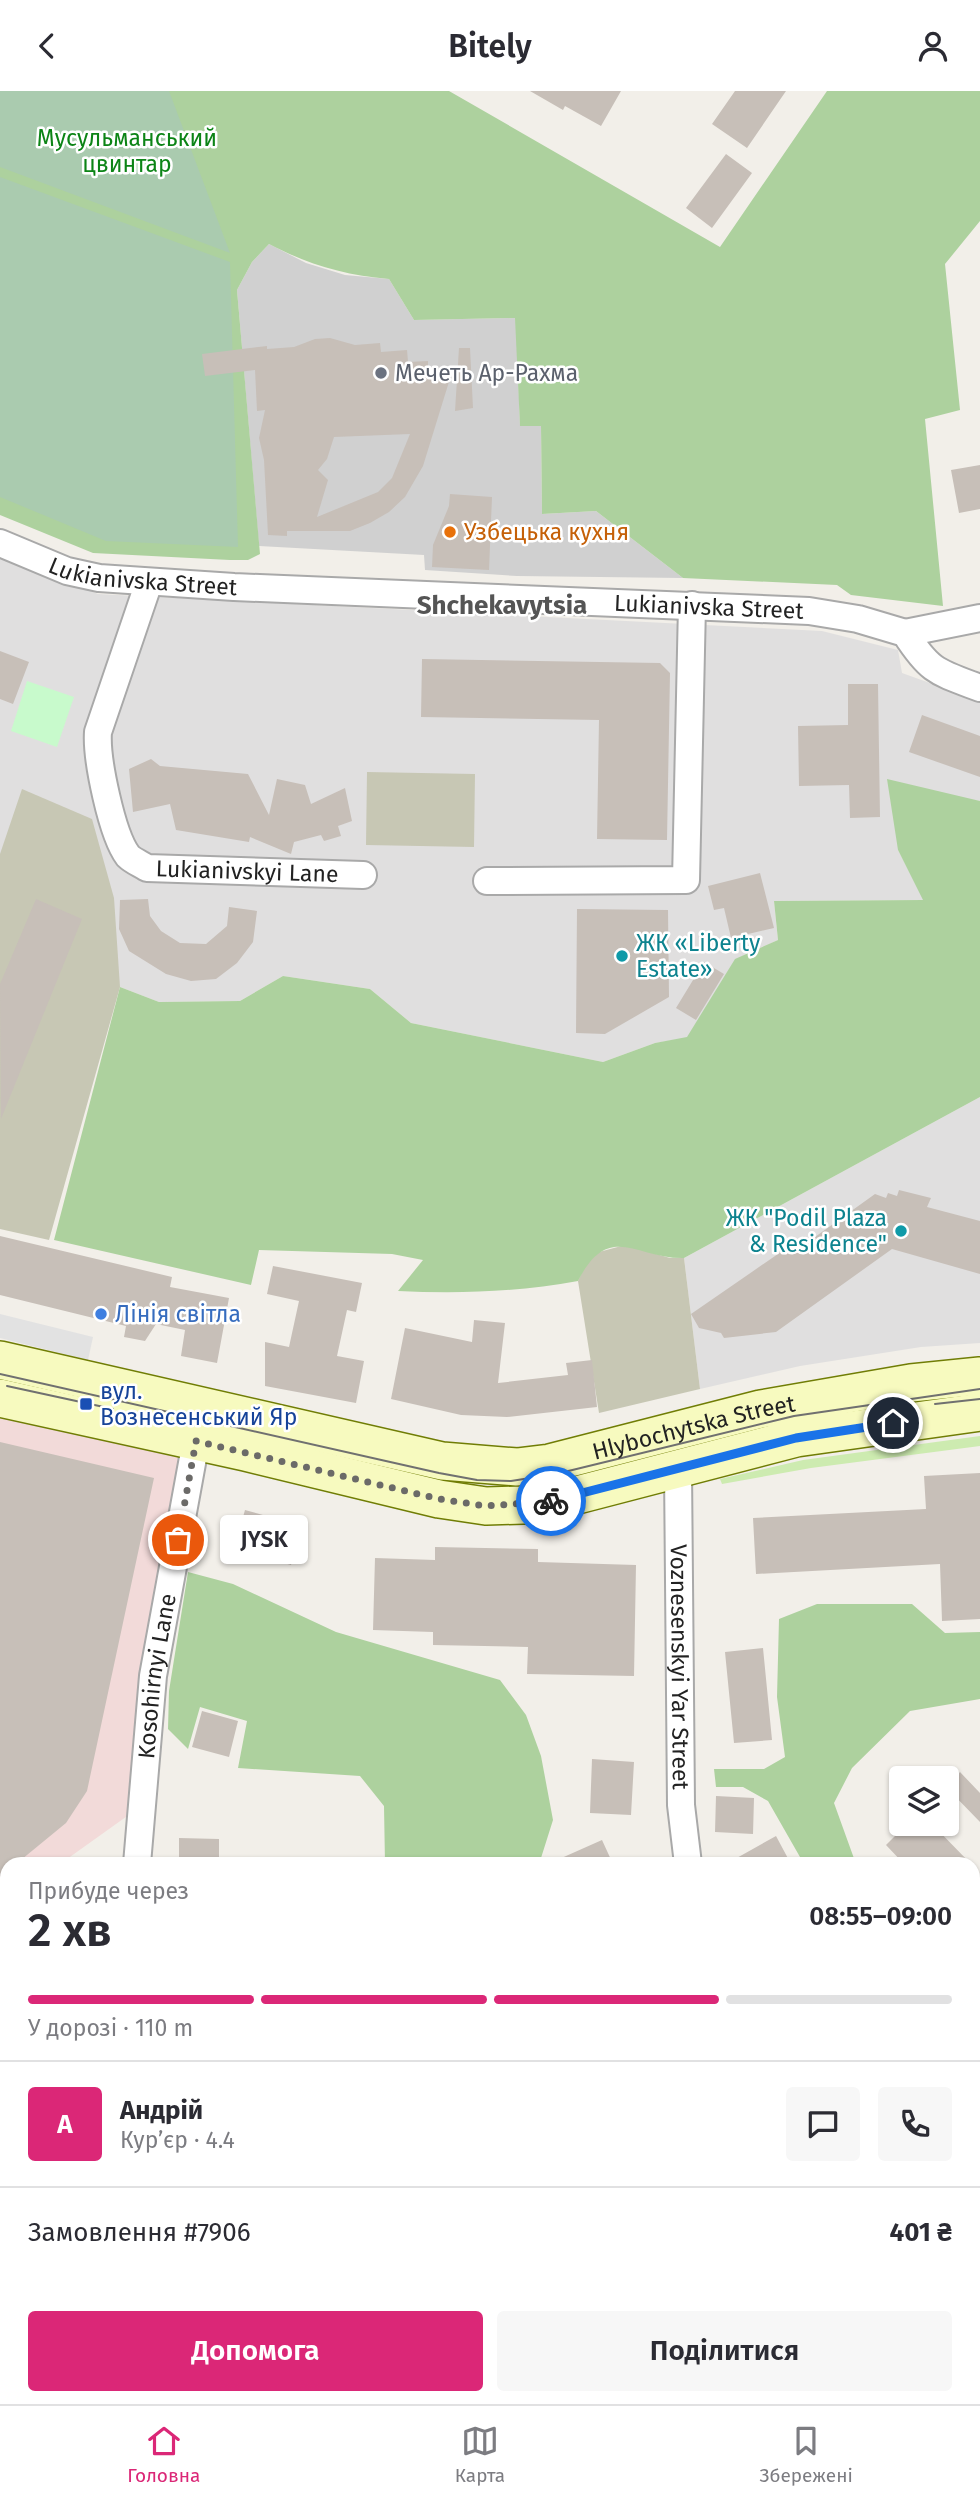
<!DOCTYPE html>
<html lang="uk">
<head>
<meta charset="utf-8">
<style>
	body { margin:0; font-family:"Fira Sans",sans-serif; background:#f7f7f7; color:#2b2b33; height:100vh; display:flex; flex-direction:column; font-size:26px; white-space:nowrap }
	* { box-sizing:border-box; margin:0 }
	p { font-size:23px; color:#7c7c81 }
	.icon { flex:none; width:38px; height:38px; fill:none; stroke:currentColor; stroke-width:2; stroke-linecap:round; stroke-linejoin:round }
	.map { position:relative; flex:1; overflow:hidden }
	.drawer { position:absolute; left:0px; top:1766px; width:980px; height:548px; display:flex; flex-direction:column; background:#fff; border-radius:21px 21px 0 0; box-shadow:0 2px 5px #0004 }
	.drawer>* { flex:none }
	.fabs { position:absolute; left:889px; top:1675px; display:grid; gap:14px }
	.fabs a { display:grid; place-items:center; width:70px; height:70px; border-radius:7px; background:#fff; box-shadow:0 2px 5px #0004; font-size:35px }
	.pin { position:absolute; display:grid; place-items:center; width:60px; height:60px; color:#fff; margin:-30px; border:4px solid #fff; border-radius:50%; box-shadow:0 2px 7px #0007 }
	.courier { position:absolute; display:grid; place-items:center; width:70px; height:70px; margin:-35px; border:5px solid #1a73e8; border-radius:50%; background:#fff; color:#222; box-shadow:0 2px 9px #0007 }
	.bubble { position:absolute; height:49px; border-radius:7px; background:#fff; box-shadow:0 2px 5px #0004; font-size:23px; font-weight:600; line-height:49px; text-align:center }
	.headline em { font-style:normal; font-weight:600 }
	.headline div { display:flex; flex-direction:column-reverse }
	.headline { display:flex; align-items:center; justify-content:space-between; height:119px; padding:0 28px }
	h1 { font-size:46px; font-weight:600; line-height:52px }
	.bar { display:grid; grid-template-columns:repeat(4,1fr); gap:10px 7px; align-content:center; height:84px; padding:0 28px }
	.bar i { height:9px; border-radius:5px; background:#e1e1e2 }
	.bar .selected { background:#db2777 }
	.bar p { grid-column:span 4 }
	.line { display:flex; align-items:center; gap:18px; padding:0 28px; border-top:2px solid #e1e1e2 }
	.line div { flex:1 }
	.round { display:grid; place-items:center; flex:none; width:74px; height:74px; border-radius:7px; background:#f7f7f7 }
	.action { display:flex; gap:14px; margin-top:auto; padding:14px 28px }
	.action a { flex:1; height:80px; border-radius:7px; background:#db2777; color:#fff; font-size:28px; font-weight:600; line-height:80px; text-align:center }
	.action a+a { background:#f7f7f7; color:#2b2b33 }
	header { display:flex; justify-content:space-between; align-items:center; height:91px; padding:0 28px; background:#fff; font-size:32px; font-weight:600 }
	.dock { display:flex; justify-content:space-around; align-items:center; height:98px; border-top:2px solid #e1e1e2; background:#fff; font-size:19px; color:#7c7c81 }
	.dock a { display:grid; justify-items:center; gap:4px }
	.dock .selected { color:#db2777 }
	.map>svg:first-child { display:block }
	.residential { fill:#e0dfdf }
	.commercial { fill:#f2dad9 }
	.industrial { fill:#ebdbe8 }
	.religious { fill:#d0d0d0 }
	.construction { fill:#c7c7b4 }
	.grass { fill:#cdebb0 }
	.forest { fill:#add19e }
	.cemetery { fill:#aacbaf }
	.park { fill:#c8facc }
	.parking { fill:#e2e2e2 }
	.building { fill:#c7bfb8; fill-rule:evenodd }
	.lines { fill:none; stroke-linecap:round; stroke-linejoin:round }
	.street-casing { stroke:#a9a9a9; stroke-width:30 }
	.secondary-casing { stroke:#707d05; stroke-width:40 }
	.street { stroke:#fff; stroke-width:26 }
	.secondary { stroke:#f7fabf; stroke-width:37 }
	.tram { stroke:#707070; stroke-width:2 }
	.done { stroke:#6b6a68; stroke-width:7; stroke-dasharray:0 12.6 }
	.route { stroke:#1a73e8; stroke-width:9 }
	.worship-dot { fill:#6b7280; stroke:#fff; stroke-width:2.5 }
	.food-dot { fill:#e8710a; stroke:#fff; stroke-width:2.5 }
	.culture-dot { fill:#0f9aa8; stroke:#fff; stroke-width:2.5 }
	.shop-dot { fill:#3f7fe0; stroke:#fff; stroke-width:2.5 }
	.transit-dot { fill:#1a4fb4; stroke:#fff; stroke-width:2.5 }
	.labels { text-anchor:middle; dominant-baseline:central; stroke-width:5; stroke-linejoin:round; paint-order:stroke }
	.park-label { font-size:23px; fill:#0c8416; stroke:#fff }
	.worship-label { font-size:23px; fill:#5b616d; stroke:#fff; text-anchor:start }
	.food-label { font-size:23px; fill:#c56008; stroke:#fff; text-anchor:start }
	.street-label { font-size:23px; fill:#222; stroke:#fff }
	.culture-label { font-size:23px; fill:#0d838f; stroke:#fff; text-anchor:start }
	.shop-label { font-size:23px; fill:#366cbe; stroke:#fff; text-anchor:start }
	.transit-label { font-size:23px; fill:#164399; stroke:#fff; text-anchor:start }
	.quarter-label { font-size:26px; font-weight:bold; fill:#555; stroke:#fff }
</style>
</head>
<body>
<header><svg class="icon" aria-label="back" viewBox="0 0 24 24"><path d="M15 5l-7 7 7 7"/></svg>Bitely<svg class="icon" aria-label="person" viewBox="0 0 24 24"><circle cx="12" cy="8" r="4"/><path d="M4 21q1-7 8-7t8 7"/></svg></header>
<div class="map">
<svg width="980" height="2313" viewBox="0 0 980 2313">
	<rect width="100%" height="100%" fill="#f2efe9"/>
	<path class="residential" d="M0,464L98,503L822,540L898,559L902,582L980,610V710L960,707L898,759L924,809L774,810L778,849L735,869L687,947L655,952L603,971L411,932L370,898L283,885L240,910L159,911L120,896L85,800L0,764Z
		M980,1006V1252L921,1256L800,1275L700,1298L684,1167Z
		M7,2280V2306H242L244,2313H0V2289Z"/>
	<path class="commercial" d="M0,1319L184,1364L137,1718L60,1773H7V1811L0,1816Z"/>
	<path class="industrial" d="M242,2307V2306L607,2307L600,2313H244Z"/>
	<path class="religious" d="M269,153L306,172L345,184L389,188L414,229L516,227L520,334H541L542,423L596,420L683,487L517,485L425,479L424,464L259,455L237,199L252,171Z"/>
	<path class="construction" d="M367,681L475,683L474,756L366,754Z
		M22,698L92,728L114,807L120,896L49,1149L0,1138V763Z
		M625,1154L670,1167H684L700,1298L599,1322L578,1190L586,1173L599,1161Z"/>
	<path class="grass" d="M980,1345V1355L811,1377L722,1393L720,1388L803,1369Z"/>
	<path class="forest" d="M0,0H449L720,156L827,0H980V130L945,173L960,319L925,328L943,515L851,504L837,494L683,487L596,420L542,423L541,335H520L515,227L414,229L389,188C344,184 309,174 269,153L252,171L237,199L260,463L248,469H230L93,462L0,424Z
		M887,688L980,710V1006L684,1167C636,1168 609,1129 578,1190C518,1201 459,1203 398,1200L423,1169L392,1163L259,1159L251,1194L54,1149L120,896L159,911L240,910L283,885L370,898L411,932L603,971L655,952L687,946L735,868L778,849L774,810L923,809L898,759Z
		M188,1481L233,1493L336,1541L500,1589L526,1624L541,1665L553,1729L541,1767L533,1773H385L384,1715L360,1685L238,1677L247,1630L200,1616L188,1658L168,1638L169,1600Z
		M817,1513H912L945,1542L980,1541V1608L910,1620L852,1677L834,1712L856,1773H804L768,1710L743,1696H716L714,1678H764L785,1666L777,1606L779,1528Z
		M0,1935L7,1941V2304L0,2313Z
		M973,2092L980,2109V2313H951L950,2307L973,2306Z"/>
	<path class="cemetery" d="M0,0H169L230,162L0,76Z
		M0,86L230,171L238,456L106,450L0,406Z"/>
	<path class="park" d="M27,590L74,606L57,656L11,640Z"/>
	<path class="parking" d="M0,1223L93,1246L88,1269L0,1247Z"/>
	<path class="building" d="M530,0H621L601,35L565,15L563,19Z
		M735,0H786L747,57L712,33Z
		M726,63L752,82L712,137L686,117Z
		M330,247L355,254L380,252L381,261L407,259L408,271L428,270V282L452,281L423,375L405,406L389,421L370,432L350,440H287V445L268,444L264,369L259,347L265,319L257,320L255,279L205,285L202,263L267,255V258L294,256L315,248ZM410,343L392,387L378,401L317,426L328,389L318,379L327,368L334,346Z
		M459,257H470L473,317L455,320Z
		M980,374V418L959,422L951,379Z
		M450,403L492,406L489,479L432,476L433,454L449,415Z
		M0,560L29,571L13,613L0,608Z
		M422,568L660,572L670,582L667,749L597,748L599,629L421,626Z
		M848,593H878L880,726L850,727L849,694L799,695L798,635L848,634Z
		M922,624L980,645V686L909,661Z
		M151,668L160,675L248,683L269,724L277,688L305,694L311,713L345,697L352,730L338,735L341,745L324,750L321,744L294,751L291,763L250,746L249,751L176,739L170,713L133,721L129,678Z
		M760,782L774,837L731,847L724,817L714,819L708,795Z
		M36,808L82,828L1,1028L0,893Z
		M148,808L150,825L161,840L180,852L206,853L227,835L229,816L257,820L253,851L237,872L216,888L191,890L166,883L129,860L119,838L120,809Z
		M577,818L668,819L669,906L605,943L576,942Z
		M704,871L724,883L696,929L676,917Z
		M899,1099L931,1107L927,1116L980,1130V1183L892,1158L776,1241L724,1247L721,1242L699,1237L691,1223L804,1145L808,1151L875,1103L886,1107L888,1102L897,1105Z
		M0,1145L172,1186L170,1196L229,1207L217,1272L181,1265L185,1239L156,1233L145,1250L124,1246L126,1235L0,1204Z
		M273,1175L362,1192L356,1221L347,1219L337,1265L364,1270L356,1312L265,1295V1251L289,1256L299,1210L267,1203Z
		M474,1229L505,1232L498,1292L568,1284L566,1272L592,1269L597,1316L507,1326L461,1324L391,1308L405,1237L472,1251Z
		M0,1351L154,1387L87,1700L66,1732L16,1773H7V1780L0,1786Z
		M980,1382V1528L942,1530L940,1473L756,1483L753,1427L926,1418L924,1385Z
		M245,1419L302,1435L291,1474L234,1458Z
		M435,1456L538,1458V1471L636,1474L634,1585L527,1583L528,1556L433,1554V1541L373,1539L375,1467L435,1469Z
		M763,1557L772,1649L734,1652L725,1561Z
		M202,1620L238,1630L229,1666L192,1656Z
		M592,1668L634,1671L631,1724L590,1722Z
		M960,1681L980,1702V1731L947,1697Z
		M716,1705L754,1707L753,1743L715,1741Z
		M908,1732H931L971,1773H904L886,1754Z
		M776,1745L791,1773H726Z
		M179,1747L219,1748V1773H179Z
		M602,1749L613,1773H548Z"/>
	<g class="lines">
		<g class="street-casing">
			<g id="street">
				<path id="s1" d="M0,452L67,480L99,487L234,496L809,520L858,528L905,542C930,581 937,581 980,597"/>
				<path id="s2" d="M149,491L98,641C96,668 112,744 128,765C133,770 141,773 147,777L363,784"/>
				<path d="M905,542L980,527"/>
				<path d="M487,790L686,789L692,514"/>
				<path id="s3" d="M678,1378L681,1714L688,1773"/>
				<path id="s4" d="M137,1773L153,1585L199,1334"/>
				<path d="M837,2306V2313"/>
			</g>
		</g>
		<g class="secondary-casing">
			<g id="secondary">
				<path id="s5" d="M0,1269L442,1370L517,1376L550,1372L761,1318L911,1292L980,1285"/>
				<path d="M0,1307L245,1361L439,1408L486,1415L523,1414L562,1408L796,1347L980,1321"/>
			</g>
		</g>
		<use href="#street" class="street"/>
		<use href="#secondary" class="secondary"/>
		<path class="tram" d="M0,1283L439,1382L477,1389L511,1390L556,1383L794,1325L980,1298
			M7,1295L113,1318
			M935,1313L980,1308"/>
	</g>
	<g class="lines">
		<path class="done" d="M178,1449L196,1350L439,1408L486,1415L551,1410"/>
		<path class="route" d="M551,1410L796,1347L893,1332"/>
	</g>
	<circle class="worship-dot" cx="381" cy="282" r="7"/>
	<circle class="food-dot" cx="450" cy="441" r="7"/>
	<g class="culture-dot">
		<circle cx="622" cy="865" r="7"/>
		<circle cx="901" cy="1140" r="7"/>
	</g>
	<circle class="shop-dot" cx="101" cy="1223" r="7"/>
	<rect class="transit-dot" x="79" y="1306" width="14" height="14" rx="3.5"/>
	<g class="labels">
		<g class="park-label">
			<text x="127" y="47">Мусульманський<tspan x="127" dy="26">цвинтар</tspan></text>
		</g>
		<g class="worship-label">
			<text x="395" y="282">Мечеть Ар-Рахма</text>
		</g>
		<g class="food-label">
			<text x="464" y="441">Узбецька кухня</text>
		</g>
		<g class="street-label">
			<text stroke="none"><textPath href="#s1" startOffset="149">Lukianivska Street</textPath></text>
			<text stroke="none"><textPath href="#s1" startOffset="716">Lukianivska Street</textPath></text>
			<text stroke="none"><textPath href="#s2" startOffset="410">Lukianivskyi Lane</textPath></text>
			<text stroke="none"><textPath href="#s5" startOffset="710">Hlybochytska Street</textPath></text>
			<text stroke="none"><textPath href="#s3" startOffset="198">Voznesenskyi Yar Street</textPath></text>
			<text stroke="none"><textPath href="#s4" startOffset="189">Kosohirnyi Lane</textPath></text>
		</g>
		<g class="culture-label">
			<text x="636" y="852">ЖК «Liberty<tspan x="636" dy="26">Estate»</tspan></text>
			<text x="887" y="1127" text-anchor="end">ЖК "Podil Plaza<tspan x="887" dy="26">&amp; Residence"</tspan></text>
		</g>
		<g class="shop-label">
			<text x="115" y="1223">Лінія світла</text>
		</g>
		<g class="transit-label">
			<text x="100" y="1300">вул.<tspan x="100" dy="26">Вознесенський Яр</tspan></text>
		</g>
		<g class="quarter-label">
			<text x="502" y="514">Shchekavytsia</text>
		</g>
	</g>
</svg>
<div class="fabs">
<a><svg class="icon" aria-label="layers" viewBox="0 0 24 24"><path d="M12 4l9 5-9 5-9-5zM3 14l9 5 9-5"/></svg></a>
</div>
<div class="pin" style="left:178px;top:1449px;background:#ea580c"><svg class="icon" aria-label="bag" viewBox="0 0 24 24"><path d="M5 8h14l-1 12H6zM9 8a3 3 0 0 1 6 0"/></svg></div>
<div class="pin" style="left:893px;top:1332px;background:#1f2937"><svg class="icon" aria-label="home" viewBox="0 0 24 24"><path d="M3 11l9-7 9 7M6 9v11h12V9"/></svg></div>
<div class="courier" style="left:551px;top:1410px"><svg class="icon" aria-label="bike" viewBox="0 0 24 24"><circle cx="6" cy="16" r="4"/><circle cx="18" cy="16" r="4"/><path d="M6 16l4-8h5l3 8M10 8l3 8H6M13 5h3"/></svg></div>
<div class="bubble" style="left:220px;top:1424px;width:88px">JYSK</div>
<section class="drawer">
<div class="headline"><div><h1>2 хв</h1><p>Прибуде через</p></div><em>08:55–09:00</em></div>
<div class="bar"><i class="selected"></i><i class="selected"></i><i class="selected"></i><i></i><p>У дорозі · 110 m</p></div>
<div class="line" style="height:126px"><b class="round" style="background:#db2777;color:#fff">А</b><div><b>Андрій</b><p>Кур’єр · 4.4</p></div><a class="round"><svg class="icon" aria-label="chat" viewBox="0 0 24 24"><path d="M4 5h16v11H9l-5 4z"/></svg></a><a class="round"><svg class="icon" aria-label="phone" viewBox="0 0 24 24"><path d="M5 4h4l2 5-3 2q2 4 5 5l2-3 5 2v4C11 20 4 13 5 4z"/></svg></a></div>
<div class="line" style="height:91px"><div>Замовлення #7906</div><b>401 ₴</b></div>
<div class="action"><a>Допомога</a><a>Поділитися</a></div>
</section>
</div>
<nav class="dock">
<a class="selected"><svg class="icon" aria-label="home" viewBox="0 0 24 24"><path d="M3 11l9-7 9 7M6 9v11h12V9"/></svg>Головна</a>
<a><svg class="icon" aria-label="map" viewBox="0 0 24 24"><path d="M3 6l6-2 6 2 6-2v14l-6 2-6-2-6 2zM9 4v14M15 6v14"/></svg>Карта</a>
<a><svg class="icon" aria-label="saved" viewBox="0 0 24 24"><path d="M7 4h10v16l-5-4-5 4z"/></svg>Збережені</a>
</nav>
</body>
</html>
